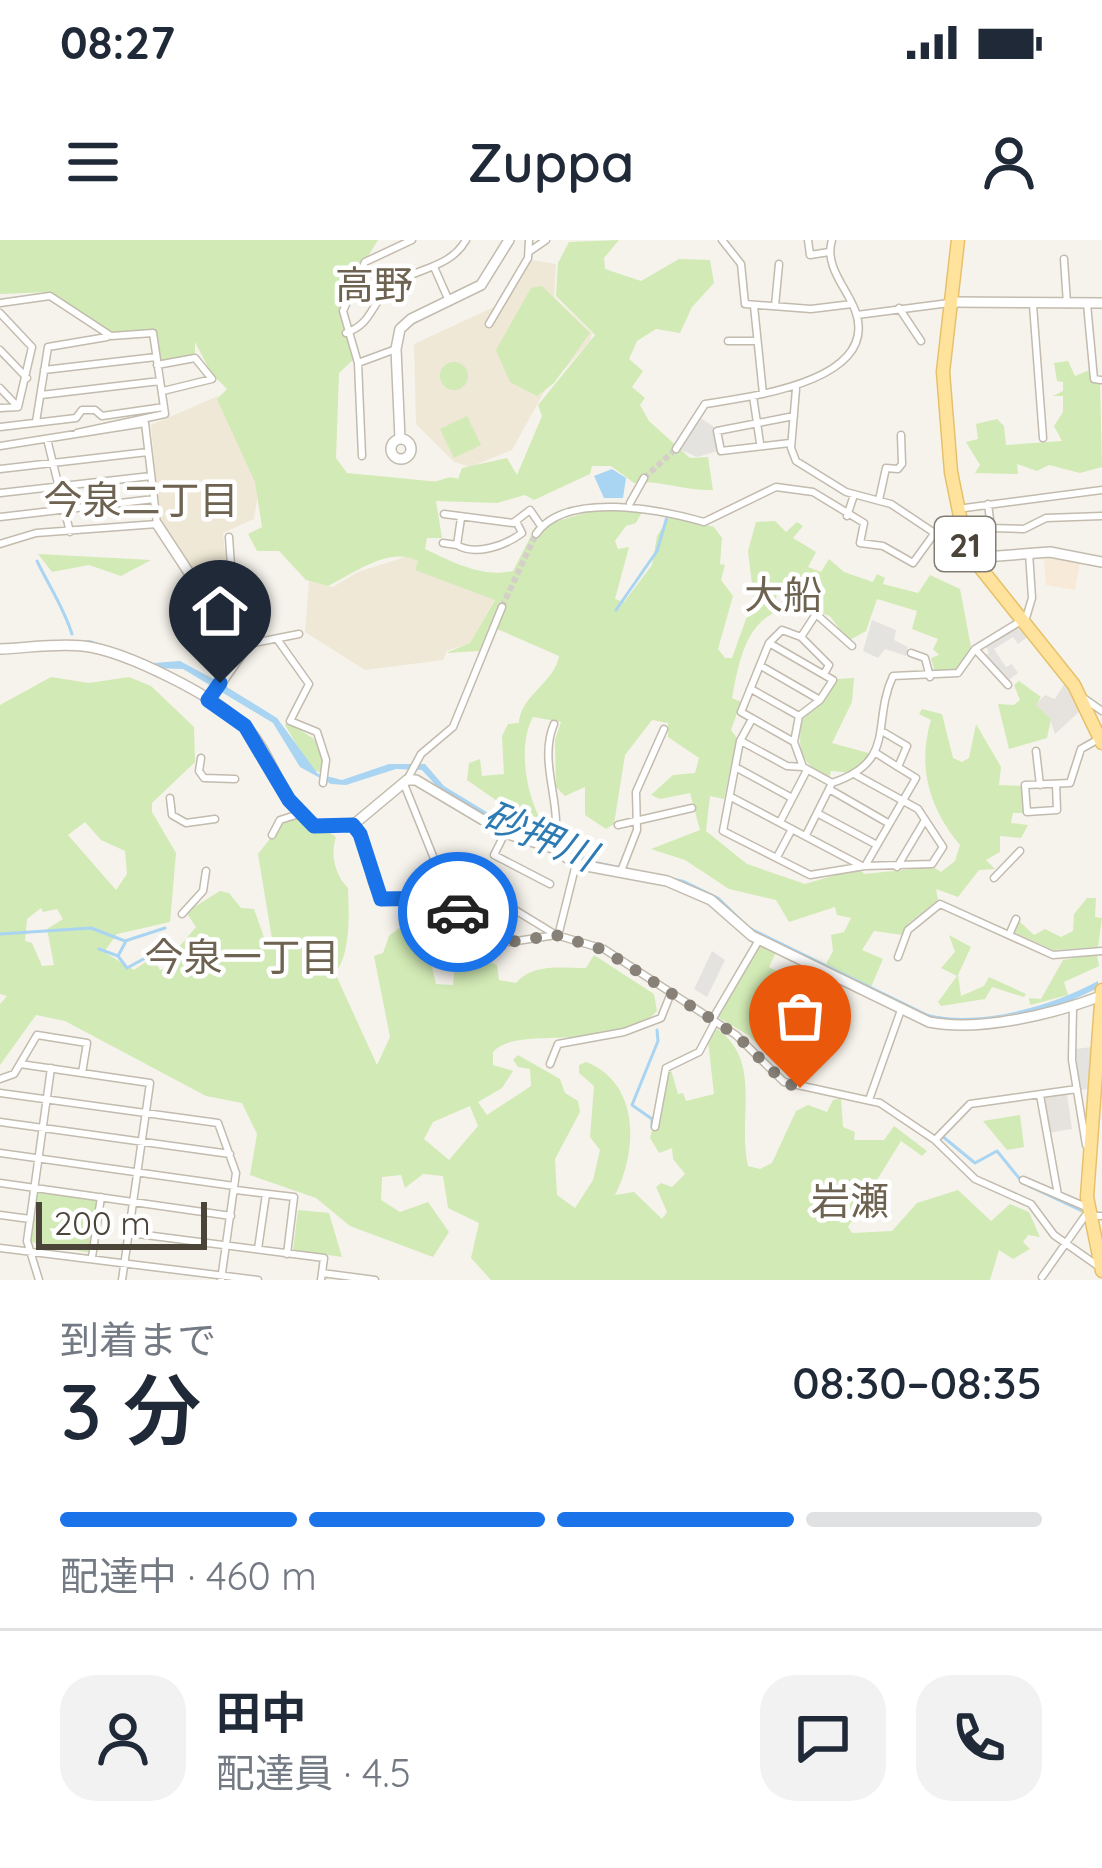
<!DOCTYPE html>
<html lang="ja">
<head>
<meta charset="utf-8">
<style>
	body { margin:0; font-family:Quicksand,"Noto Sans JP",sans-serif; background:#f2f2f3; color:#1f2937; height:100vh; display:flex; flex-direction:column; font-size:45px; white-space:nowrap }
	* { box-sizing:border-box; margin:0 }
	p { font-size:39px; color:#747a83 }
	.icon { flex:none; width:66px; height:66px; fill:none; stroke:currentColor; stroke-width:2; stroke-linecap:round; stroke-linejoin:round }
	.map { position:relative; height:1040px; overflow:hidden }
	.panel { display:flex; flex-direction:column; background:#fff; flex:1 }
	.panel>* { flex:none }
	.scale { position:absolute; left:36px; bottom:30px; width:171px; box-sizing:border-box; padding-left:12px; border:6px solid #4b4439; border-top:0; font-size:33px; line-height:42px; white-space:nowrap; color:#4b4439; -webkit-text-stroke:9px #fff; paint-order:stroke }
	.pin { position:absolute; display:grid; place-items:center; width:102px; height:102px; color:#fff; margin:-123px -51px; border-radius:50% 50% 50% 0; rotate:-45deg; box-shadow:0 0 12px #0007 }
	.pin .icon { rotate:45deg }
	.courier { position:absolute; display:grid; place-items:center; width:120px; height:120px; margin:-60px; border:9px solid #1a73e8; border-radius:50%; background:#fff; color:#222; box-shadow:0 3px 15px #0007 }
	.headline em { font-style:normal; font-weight:600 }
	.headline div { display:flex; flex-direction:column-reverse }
	.headline { display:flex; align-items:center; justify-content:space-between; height:204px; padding:0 60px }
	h1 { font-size:78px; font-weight:600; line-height:90px }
	.bar { display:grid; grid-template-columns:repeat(4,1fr); gap:18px 12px; align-content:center; height:144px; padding:0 60px }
	.bar i { height:15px; border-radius:9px; background:#e0e1e3 }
	.bar .selected { background:#1a73e8 }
	.bar p { grid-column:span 4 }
	.line { display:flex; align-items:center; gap:30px; padding:0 60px; border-top:3px solid #e0e1e3 }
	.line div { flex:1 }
	.round { display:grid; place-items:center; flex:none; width:126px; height:126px; border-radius:36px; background:#f2f2f3 }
	.status { display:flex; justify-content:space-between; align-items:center; height:84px; padding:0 60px; background:#fff; direction:ltr }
	.status svg { height:33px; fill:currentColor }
	header { display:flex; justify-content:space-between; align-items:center; height:156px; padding:0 60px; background:#fff; font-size:54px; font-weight:600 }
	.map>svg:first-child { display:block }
	.commercial { fill:#f7ead8 }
	.industrial { fill:#e6e2dd }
	.education { fill:#efe8d6 }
	.green { fill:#d2eab5; fill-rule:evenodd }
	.parking { fill:#e5e3e0 }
	.water { fill:#a9d4f2 }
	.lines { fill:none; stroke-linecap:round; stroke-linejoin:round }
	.stream { stroke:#a9d4f2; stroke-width:3 }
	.minor-tunnel { stroke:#d4d0c8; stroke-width:6; stroke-dasharray:6 3; stroke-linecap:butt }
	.minor-casing { stroke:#c2bbae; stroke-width:9 }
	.tertiary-casing { stroke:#c2bbae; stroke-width:12 }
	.primary-casing { stroke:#e6c16a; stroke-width:15 }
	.minor { stroke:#fff; stroke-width:6 }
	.tertiary { stroke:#fff; stroke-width:9 }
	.primary { stroke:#ffe39c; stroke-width:12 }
	.done { stroke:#878178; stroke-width:12; stroke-dasharray:0 21.6 }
	.route { stroke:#1a73e8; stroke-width:15 }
	.labels { text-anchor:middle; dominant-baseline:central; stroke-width:9; stroke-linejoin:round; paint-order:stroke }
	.shield { fill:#fff; stroke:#817c74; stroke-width:3 }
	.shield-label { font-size:33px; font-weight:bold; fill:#4b4439 }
	.neighbourhood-label { font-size:39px; fill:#6e6250; stroke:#fff }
	.water-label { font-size:39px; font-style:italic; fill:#2e7ab2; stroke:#fff }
</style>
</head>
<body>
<div class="status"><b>08:27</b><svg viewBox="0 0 49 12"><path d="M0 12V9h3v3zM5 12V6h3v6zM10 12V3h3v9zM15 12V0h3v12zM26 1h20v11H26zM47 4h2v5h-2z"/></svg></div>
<header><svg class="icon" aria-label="menu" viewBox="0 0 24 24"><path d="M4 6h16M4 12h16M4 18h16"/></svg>Zuppa<svg class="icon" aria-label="person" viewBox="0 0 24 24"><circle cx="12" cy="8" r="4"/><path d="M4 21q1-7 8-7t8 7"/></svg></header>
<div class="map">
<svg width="1102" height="1040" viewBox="0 0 1102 1040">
	<rect width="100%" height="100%" fill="#f6f3ec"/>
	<path class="commercial" d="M1044,316L1080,322L1075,350L1046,345Z"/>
	<path class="industrial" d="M1065,443L1081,470L1055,494L1050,479L1035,465L1045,455L1055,459Z
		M1067,854L1072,889L1048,893L1045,857Z"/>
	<path class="education" d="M525,19L556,24L554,57L592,93L590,101L544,152L512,210L470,227L454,222L416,184L414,104L496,66Z
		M218,156L260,242L254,279L223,293L228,342L206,348L160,280L151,185Z
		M408,316L418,321L415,330L495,359L470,403L447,411L443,420L365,430L305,392L309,341L333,347L358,332Z"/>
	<path class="green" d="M0,0H378C349,48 337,62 356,117L339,133L336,218L347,233C374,236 403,238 429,241C443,243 444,234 458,239L462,228L507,218L517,235L542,176L538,165L595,95L556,56L558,23L569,2L619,0L604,18L605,29L641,41L679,19L710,20L714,43L692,67L680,93L656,89L637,101L629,119L643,131L632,147L645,158L640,165L649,181L690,218L708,217L713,250C686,251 656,239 634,243L611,226H592L590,234L534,260L525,255L497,263L436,261L442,298H427L425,309C452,322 483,338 513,331L535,288L591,271L643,270L636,283L626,286L615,301L618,309L629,307L615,359L624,362L652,325L657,296L670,276L714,287L722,298L720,324L725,325L721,340L733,356L718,409L725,418H732L746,379L755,369L748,311L756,282L775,281L786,292L797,282L803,286L793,298L816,312L808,327L821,332L829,319L844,332L873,342L877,334L885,338L883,344L918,353L930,335L960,349L971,407L956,430L935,433L931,418L939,415L933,409L938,399L912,389L917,371L877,359L866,391L848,401L830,376L811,370L813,348L778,345L774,373C744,387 738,427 732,458L741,462L731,490L737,498L724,559L710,556L706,591L747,624L805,644L859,628L864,634L933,627L941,632L955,621L960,605C929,568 917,526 931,480L919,474L922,469L942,474L953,518L962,522L969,518L976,484L1001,527L999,545L1021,546L1024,573H1013L1011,583L1028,585L1021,598L1000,596V612L986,620L995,629L979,630L958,657L936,649L938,660L909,683L903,695L874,691L862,710L883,719L871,747L826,724L833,711L831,695L844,692L851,678L837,675L835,667L789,682L776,660L729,649L685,620L651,609L700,590L690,553L660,559L651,555L673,535L695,533L699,518L668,497V483L652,480L625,515L614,584L606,589L585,575V547L565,556L556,547L555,500L561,482L533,477C516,507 528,563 545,587L544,594L524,589L520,577L467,540L469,523L480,519L482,536L504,534L502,496L508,484L519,483C520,456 555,442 559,416L495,388L502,372L498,368L479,411L446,413L470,403L495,360L415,330L418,321C390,306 356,332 328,346L306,340L279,311H257L248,294L262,287L255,242L217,159L227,149L211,133L195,102V115L162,122L155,90L111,93L49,52L0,54Z
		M542,46L590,93L554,143L537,156L510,142L496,110L531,48Z
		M1068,121L1075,136L1090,130L1100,141L1102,227L1080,233L1049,225L1037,231L1017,224L1018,234L975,233L980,225L966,202L978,199L976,184L997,179L1004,186L1006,205L1062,201L1054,186L1063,172V156H1053L1063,151V142L1057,141L1054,123Z
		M440 136a14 14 0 1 1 28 0a14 14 0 1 1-28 0Z
		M467,176L481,205L454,218L440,189Z
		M38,314L151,320L121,336L89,325L52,332Z
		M51,437L89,443L129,437L151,446L194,487L195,522L152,563V572L176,613L170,682L117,694L104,712L134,730L153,717L160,730L171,727L174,713L196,687L186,672L220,651L229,653L241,668L254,669L267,706L272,699L258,614L284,581L308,577L336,597C330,615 335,635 348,648C349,673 351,714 335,733L377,825L390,797L374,716L383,713L389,696L418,673L435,675L444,684L430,719L436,744L453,745L456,711L497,725L499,740L516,743C533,723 561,728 586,728L594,715L654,754L657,771C615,816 517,783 493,812V825L513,831L502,848L478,862L487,875L531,846L530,829L518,827L513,820L518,815L560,839L565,853L578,861L580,872L555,919L557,955L575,968L593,940L600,910L590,897L594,846L579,833V825L586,822C640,843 638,910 615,955L634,952L662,979L667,972L656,947L661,943L672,947L685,934L673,919L672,908L659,913L650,898L667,837L671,830L678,854L683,853L686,861L714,854L708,801L717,789C763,821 737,877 748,926L760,929L772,923L796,871L808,865L827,872L833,860L841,858L843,887L855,892L854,900H884L894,886L927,911L922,916L901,901L848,987L852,993L892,991L917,963L958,950L991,981L1010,964L1029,972L1040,997L1028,995L1023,1002L1030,1009L1013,1019L999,1010L990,1040H491L471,1018L479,983L448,968L443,936L423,934L405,948L401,935L382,937L381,960L400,972L428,962L449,992L433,1017L350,986L316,958L250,935L257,894L242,863L206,856L65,781L36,775L0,825V764L7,756L0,754V465ZM85,582L101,600L125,611L127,634L116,650L68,595ZM41,668L43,672L57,669L63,679L47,689L54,725L42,726L32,703L25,701L27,679ZM470,866L478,886L449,920L424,899L433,882Z
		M854,438L852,462L832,503L872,514L855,533L831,531L829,538C798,521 798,511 802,477L825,461L837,439Z
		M1019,441L1041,457L1036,465L1051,479L1047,498L1009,509L998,464L1014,465L1020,460L1014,445Z
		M288,481C308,499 329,497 322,533L311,529L285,485Z
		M1087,658H1096L1095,677L1102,678L1098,707L1053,710L1014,692L1019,681L1034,695L1045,689L1061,697L1073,691L1074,674Z
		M949,695L971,707L958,735L961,756L984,746L989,737L1026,754L1024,757L992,747L985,759L941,766L938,762L957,736L941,728L955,712Z
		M761,704L777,710L769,727L795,741L789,761L823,775L790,836L748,795L716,776Z
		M1088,715L1097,716L1099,726L1064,742L1068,755L1030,765L1029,758L1041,759L1063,720Z
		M1020,875L1024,907L1007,910L983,881Z
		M38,951L99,959L91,1013L31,1002Z
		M298,970L329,973L342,1017L293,1010Z"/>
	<path class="parking" d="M699,177L714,187L718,211L697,217L679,209Z
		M872,380L896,390L894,400L908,407L906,416L885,409L878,418L863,411Z
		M1020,386L1029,396L1018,404L1013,397L994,409L1006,427L1012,424L1018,433L1007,441L983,416L989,413L986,406Z
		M712,711L725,720L707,757L694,749Z
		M1092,807L1088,849L1080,850L1075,809Z"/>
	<path class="water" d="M612,229L626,238L623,258H604L594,236Z
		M90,400L153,423L180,421L217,441L277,478L318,534L342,540L389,524H425L444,546L516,590L553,599L591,620L684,640L719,657L750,687L928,774C979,787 1053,766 1098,741V748L1055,768L958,782L926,778L756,696L682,645L585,623L513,594L441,551L422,530L396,529L346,545L331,544L300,527L273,483L183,429L153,428L113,411L0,407Z"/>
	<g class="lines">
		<path class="stream" d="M37,321C49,346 63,366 72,394
			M616,370L657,311L667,277
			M0,694L91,688L125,701L165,688
			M125,703L118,716L127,728L160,710
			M99,709L118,716
			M652,887V879L632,865L658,801L657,790
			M942,896L975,923L997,911L1019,938
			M1029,946L1082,971"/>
		<path class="minor-tunnel" d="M644,238L676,209
			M502,367L536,294"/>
		<g class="minor-casing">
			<path id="minor" d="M722,0L741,24L745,64L811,69L852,64
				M808,0L810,15L829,12
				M530,11L546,0
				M1064,19L1067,64
				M434,27L449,61
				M0,63L50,56L111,96L153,93L165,174L77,193
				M1087,64L1094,139L1101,140
				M1033,65L1043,198
				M754,66L763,154
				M775,66L779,24
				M899,68L921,101
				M0,73L32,107L18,167
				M857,75L949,63
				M489,84L528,18L529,0
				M346,93C371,83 369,70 385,52C408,27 448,32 466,0
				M728,101H754
				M0,110L27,138
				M358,123L396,109
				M157,125L195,118L212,139L163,151
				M44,130L156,117
				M0,148L18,167
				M796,149L791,208L796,221L846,252L891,264L963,312
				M41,155L160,141
				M753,156L760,203
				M0,168L18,167
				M36,182L48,107L107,97
				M0,187L76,178L82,170H95L102,176L164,167
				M47,199L70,292
				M790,203L721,211L717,191L794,176
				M0,206L145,183L157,284L36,293L0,304
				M676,209L705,164C748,157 882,142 855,70C846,47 824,26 832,0
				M362,216L358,123L343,71L365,22L412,0
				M0,229L148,212
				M0,253L151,236
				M879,260L886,228L898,229L902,224L901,195
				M630,263L644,238
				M988,264L991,288L1024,289L1046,278L1102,276
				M957,269L1102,250
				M444,274L513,283L530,270L541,286
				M847,276L854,255
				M0,277L154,259
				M461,278L457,305C475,316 505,306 522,293L516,281
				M536,294C566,250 662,270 704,282L776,247L813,252L864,283L860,303L883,306L913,323L934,294
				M443,303L457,305
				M204,350L223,349L232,341L229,297
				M801,397L816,374L852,406
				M277,399L309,444L290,481L317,492L326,520L323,543
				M769,403L833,440L820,460L799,476L794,502L803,527L832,543
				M248,404L299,394
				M975,409L1008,445
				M911,413L925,418L930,437
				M761,426L820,460
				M751,449L799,476
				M1082,457L1102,471
				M752,479L740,501L723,591L810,635L865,626L932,624L943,607L918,569L856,535
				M741,501L787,526L803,527
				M794,502L741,472L769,403L782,390L801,397L829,425L824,434
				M1036,511L1040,545
				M876,513L898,527
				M201,518L199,531L204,538L235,539
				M739,529L792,558
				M407,540L421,514L453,487L502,367
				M404,544L435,621L556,695
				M1056,544L1057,570L1027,572L1025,545L1070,543L1081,509L1097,500
				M829,549L888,583
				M731,557L860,625
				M170,558L172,575L186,583L215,579
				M817,573L877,605
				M780,582L807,530
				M353,585C371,609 364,637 381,659L440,658L510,702L556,695L604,709L736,795L784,842L880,863L935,900L975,939L1031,964L1054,995L1098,1026
				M618,585L692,568
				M505,593L494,615L550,644
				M272,595L280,580L299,574
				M806,595L832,543C898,521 871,483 893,436L958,433L975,409L1026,378L1032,358L1029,313
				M553,608C565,567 537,524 554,484
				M777,617L792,589
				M865,626L916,538L898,527L907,506L885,493
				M897,627L925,580
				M621,631L637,590L636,552L664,489
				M994,638L1020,611
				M440,658L445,629
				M182,674L203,651L206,631
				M1009,695L1016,679
				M558,696L576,624
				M898,717L908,690L940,664L1053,715L1102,711
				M1073,767L1072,820L1086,905
				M712,780L759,700
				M20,824L150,843L122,1040
				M550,824L558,804L624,792L661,778L671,753
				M0,839L14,834L37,795L87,803L82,833
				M0,853L218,883L236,933L221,1040
				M1040,855L1058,955
				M870,857L901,770
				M0,882L230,914
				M655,887L666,828L699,812L715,782
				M935,900L970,864L1077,849
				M0,913L234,946
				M1023,940L1086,967
				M0,943L231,976
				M236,950L294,957L287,1014
				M0,975L30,979
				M130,993L324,1018L321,1040
				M0,1008L258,1040
				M258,1009L266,954
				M92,1017L101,957
				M322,1033L375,1040
				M1042,1037L1085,976H1102
				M39,1040L27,1001L51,828"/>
		</g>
		<g class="tertiary-casing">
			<path id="tertiary" d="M951,62L1102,63
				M400,199L396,109L400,89L411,79L481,45L509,0
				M391 209a10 10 0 1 1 20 0a10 10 0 1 1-20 0Z
				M157,284L197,345L248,404L208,461
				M971,318L1050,312L1102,322
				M0,409C27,408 56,403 83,406C126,411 217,457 247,488C274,517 280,561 314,586L353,585L407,540H416L505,593L553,608L576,624L667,641L711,660L752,696L929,782C980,792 1054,774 1101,756"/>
		</g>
		<g class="primary-casing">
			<path id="primary" d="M958,0L943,132L951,232L967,311L1074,445L1102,503
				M1102,750L1087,957L1102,1031"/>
		</g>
		<use href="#minor" class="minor"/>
		<use href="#tertiary" class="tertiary"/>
		<use href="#primary" class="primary"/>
	</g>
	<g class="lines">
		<path class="done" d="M458,672L510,702L556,695L604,710L736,795L784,842L800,848"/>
		<path class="route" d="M220,443L208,460L245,486L289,560L314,586L353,585L360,594L381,659L440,658L458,672"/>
	</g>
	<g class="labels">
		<rect class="shield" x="935" y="277" width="60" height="54" rx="9"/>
		<g class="shield-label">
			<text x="965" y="304">21</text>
		</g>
		<g class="neighbourhood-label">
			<text x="374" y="44">高野</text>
			<text x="141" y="259">今泉二丁目</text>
			<text x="783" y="354">大船</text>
			<text x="242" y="716">今泉一丁目</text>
			<text x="850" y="960">岩瀬</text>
		</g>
		<g class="water-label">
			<text transform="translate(540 595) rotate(23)">砂押川</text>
		</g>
	</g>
</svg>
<div class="scale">200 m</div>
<div class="pin" style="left:800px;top:848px;background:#ea580c"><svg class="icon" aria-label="bag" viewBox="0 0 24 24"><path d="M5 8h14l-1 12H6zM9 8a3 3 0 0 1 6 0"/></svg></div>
<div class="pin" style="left:220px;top:443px;background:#1f2937"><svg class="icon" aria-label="home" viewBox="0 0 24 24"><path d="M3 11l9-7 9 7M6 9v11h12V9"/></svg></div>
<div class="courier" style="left:458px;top:672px"><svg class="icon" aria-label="car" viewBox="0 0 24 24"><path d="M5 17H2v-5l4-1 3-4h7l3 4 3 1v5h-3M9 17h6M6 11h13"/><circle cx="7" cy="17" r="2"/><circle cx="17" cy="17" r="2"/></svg></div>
</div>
<section class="panel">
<div class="headline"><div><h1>3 分</h1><p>到着まで</p></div><em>08:30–08:35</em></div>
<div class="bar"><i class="selected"></i><i class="selected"></i><i class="selected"></i><i></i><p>配達中 · 460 m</p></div>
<div class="line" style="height:216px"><a class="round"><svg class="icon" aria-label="person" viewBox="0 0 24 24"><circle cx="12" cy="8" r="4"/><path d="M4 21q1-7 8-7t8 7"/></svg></a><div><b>田中</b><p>配達員 · 4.5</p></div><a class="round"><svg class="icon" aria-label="chat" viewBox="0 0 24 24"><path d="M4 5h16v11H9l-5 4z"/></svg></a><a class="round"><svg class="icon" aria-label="phone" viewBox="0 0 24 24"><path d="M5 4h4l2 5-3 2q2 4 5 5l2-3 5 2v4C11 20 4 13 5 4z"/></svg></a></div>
</section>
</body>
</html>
